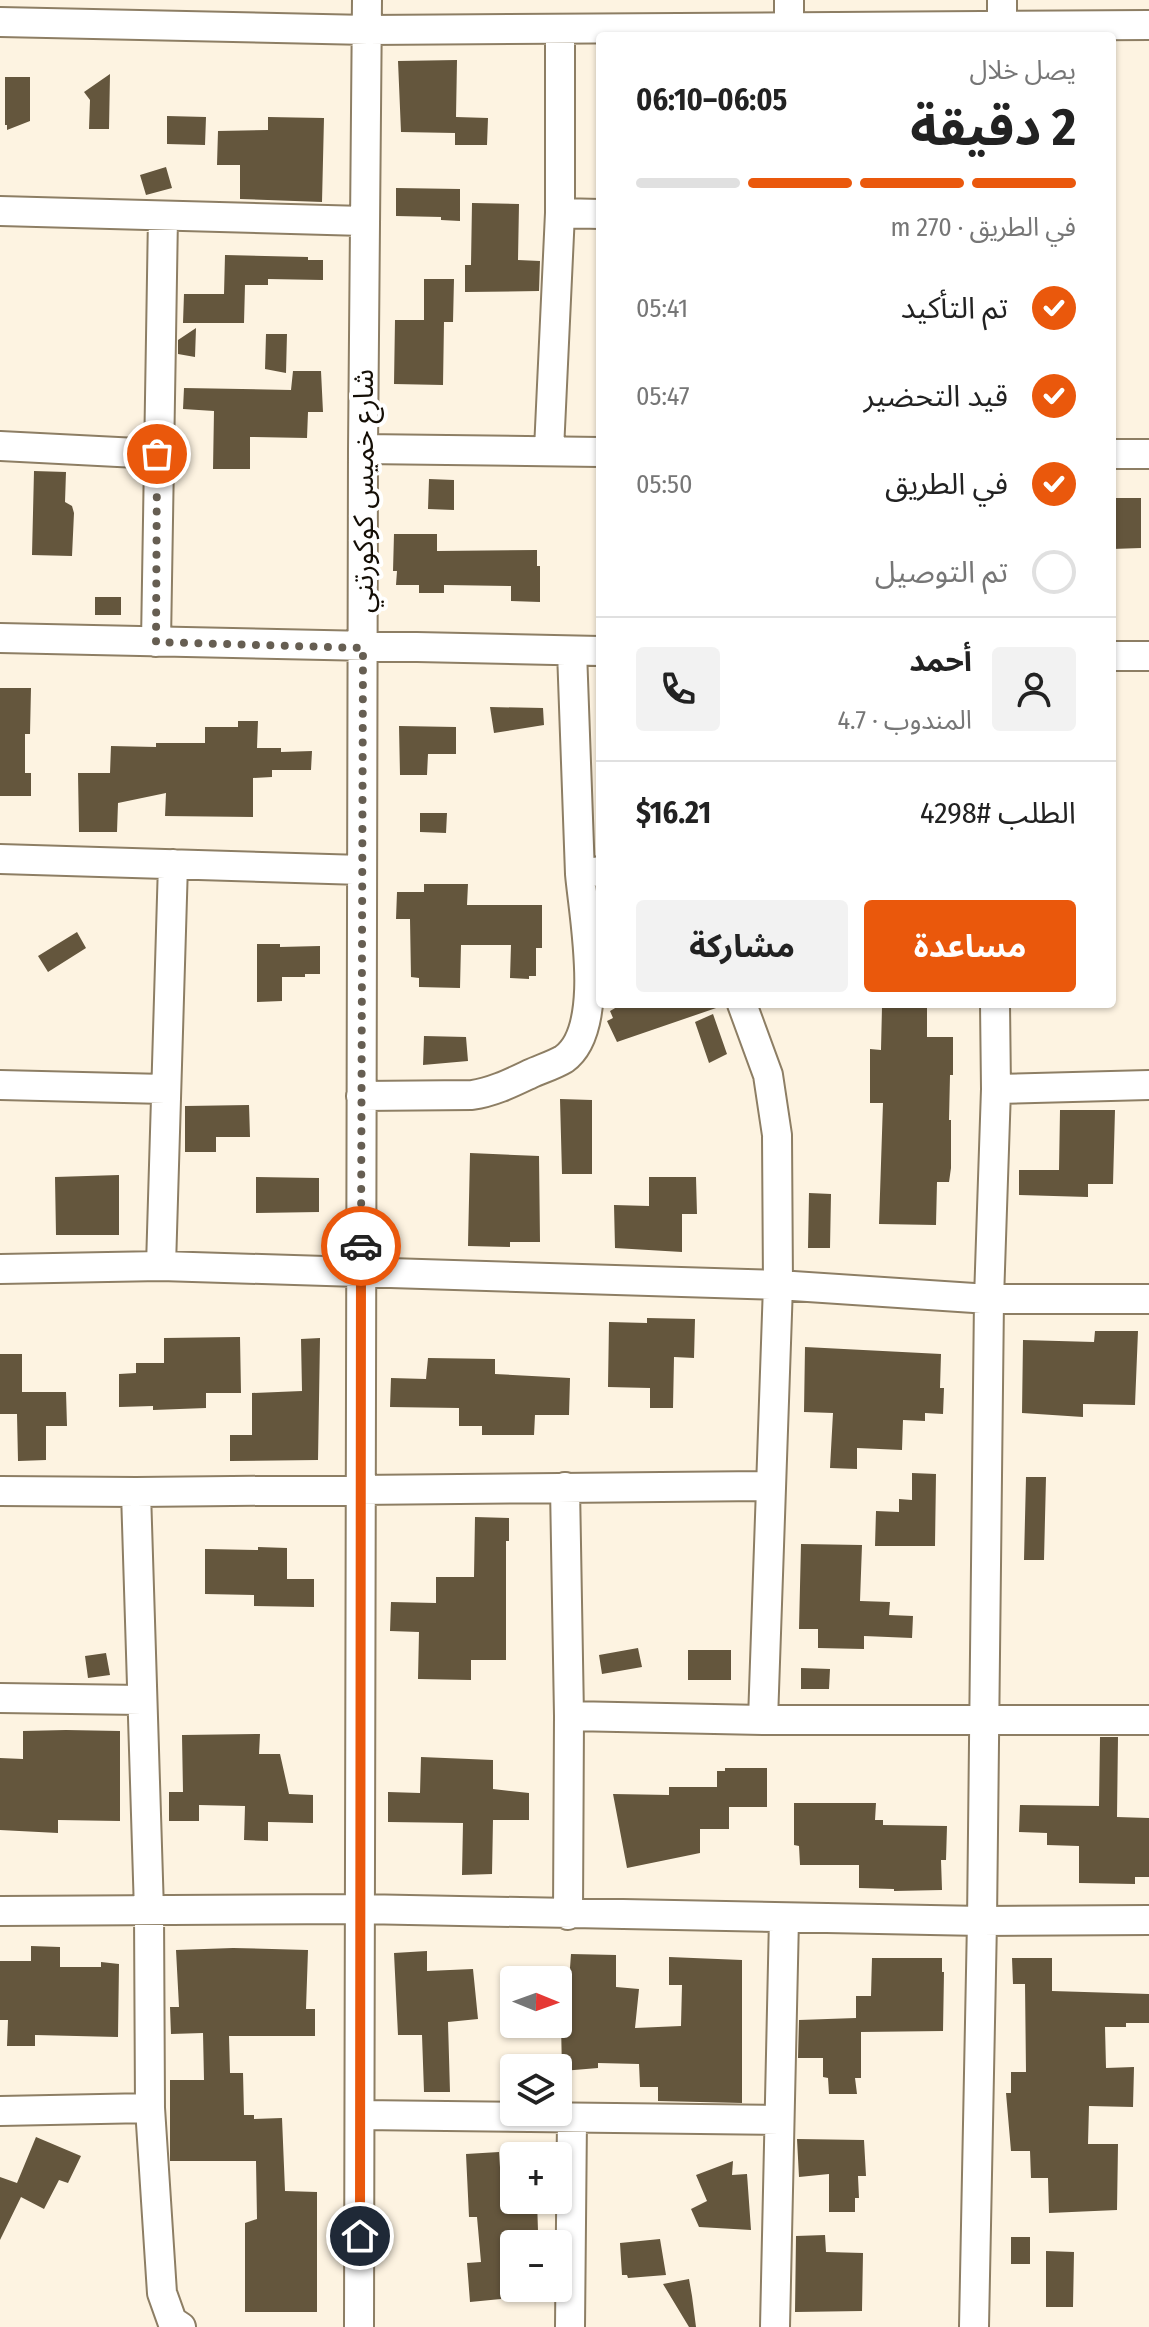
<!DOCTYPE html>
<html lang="ar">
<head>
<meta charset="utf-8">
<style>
	body { margin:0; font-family:"Fira Sans Condensed","Noto Sans Arabic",sans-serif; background:#f2f2f2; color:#222; direction:rtl; height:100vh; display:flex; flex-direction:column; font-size:30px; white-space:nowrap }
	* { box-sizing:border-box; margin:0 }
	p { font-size:26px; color:#767676 }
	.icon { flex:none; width:44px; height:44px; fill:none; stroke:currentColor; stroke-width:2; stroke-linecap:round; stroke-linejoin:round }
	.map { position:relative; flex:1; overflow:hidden; direction:ltr }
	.panel { position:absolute; left:596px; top:32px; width:520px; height:976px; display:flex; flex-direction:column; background:#fff; border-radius:8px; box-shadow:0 2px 6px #0004; direction:rtl }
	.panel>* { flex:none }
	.needle { width:52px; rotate:91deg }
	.fabs { position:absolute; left:500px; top:1966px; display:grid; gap:16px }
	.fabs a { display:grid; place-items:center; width:72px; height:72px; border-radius:8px; background:#fff; box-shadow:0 2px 6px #0004; font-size:40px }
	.pin { position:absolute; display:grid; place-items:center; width:68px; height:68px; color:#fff; margin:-34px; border:4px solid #fff; border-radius:50%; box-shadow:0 2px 8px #0007 }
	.courier { position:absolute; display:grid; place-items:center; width:80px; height:80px; margin:-40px; border:6px solid #ea580c; border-radius:50%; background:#fff; color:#222; box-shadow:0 2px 10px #0007 }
	.overview em { font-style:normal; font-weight:700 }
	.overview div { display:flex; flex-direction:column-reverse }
	.overview { display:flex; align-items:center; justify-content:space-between; height:136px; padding:0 40px }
	h1 { font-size:52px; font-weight:700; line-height:60px }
	.bar { display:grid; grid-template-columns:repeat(4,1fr); gap:12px 8px; align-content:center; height:96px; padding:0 40px }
	.bar i { height:10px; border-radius:6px; background:#e0e0e0 }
	.bar .current { background:#ea580c }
	.bar p { grid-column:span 4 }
	.line { display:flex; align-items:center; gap:20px; padding:0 40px; border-top:2px solid #e0e0e0 }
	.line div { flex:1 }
	.round { display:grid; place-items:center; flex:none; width:84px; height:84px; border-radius:8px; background:#f2f2f2 }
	ol { padding:0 40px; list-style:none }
	li { display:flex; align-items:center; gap:24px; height:88px }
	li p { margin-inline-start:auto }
	li .icon { padding:8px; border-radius:50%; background:#ea580c; color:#fff; stroke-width:4 }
	li:last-child { color:#767676 }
	li i { width:44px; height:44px; border:4px solid #e0e0e0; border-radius:50% }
	.primary-button { display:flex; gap:16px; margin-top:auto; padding:16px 40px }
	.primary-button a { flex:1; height:92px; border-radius:8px; background:#ea580c; color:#fff; font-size:32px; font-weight:700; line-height:92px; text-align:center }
	.primary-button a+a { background:#f2f2f2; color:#222 }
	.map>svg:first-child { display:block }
	.building { fill:#64563d }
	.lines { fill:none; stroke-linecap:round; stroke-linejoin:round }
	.street-casing { stroke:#8d7e64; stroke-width:32 }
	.street { stroke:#fff; stroke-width:28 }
	.done { stroke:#665e52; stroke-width:8; stroke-dasharray:0 14.4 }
	.route { stroke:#ea580c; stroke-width:10 }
	.labels { text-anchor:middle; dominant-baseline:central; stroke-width:8; stroke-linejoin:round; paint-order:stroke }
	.street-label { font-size:28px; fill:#140e05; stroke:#fff }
</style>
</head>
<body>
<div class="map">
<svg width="1149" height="2327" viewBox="0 0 1149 2327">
	<rect width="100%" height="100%" fill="#fdf3e1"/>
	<path class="building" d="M457,60L456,117L488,118L487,145H455V133L401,132L398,61Z
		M110,74L109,129H89L90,100L84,92Z
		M5,77H30V121L7,130V125H5Z
		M167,116L206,117L205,145L167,144Z
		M268,117L324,118L322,202L240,199V165H217L218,131L268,130Z
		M166,167L172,188L146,195L140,175Z
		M396,188L460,189V221L441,220V217L396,216Z
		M472,203L519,204L518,260L540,261L539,291L465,292V265H471Z
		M225,255L308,257V260H323V280L268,279V285H245L244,323H183L184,294H224Z
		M424,279H454L453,322H444L443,385L394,384L395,320H424Z
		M196,328L195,357L178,354V340Z
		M266,334H287L286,373L265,369Z
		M293,371H321L323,412H308L307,438L250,437V469H213L214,411L183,409L184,388L291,390Z
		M34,471L66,472L65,502L72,506L74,513L72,556L32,555Z
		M429,479L454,480V510L428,509Z
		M1112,498H1141V548L1112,549Z
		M394,534H437V551L537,550V566H540V602L511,601V586L444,585V593H419V585H396L397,571H393Z
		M95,597H121V615H95Z
		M0,688H31L30,734H25V773H31V796H0Z
		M490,707L543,708L544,725L494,733Z
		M238,721H258L257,748H281V752L312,751L311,770H272V777L253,778V817L165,816L166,793L118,803L117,832H79L78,773H110L111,746L156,747V743H205V727H238Z
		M399,726L456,727V754H428L427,775H400Z
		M420,813H447L446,833L420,832Z
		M424,884H468L467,905H542V948H536V976H529V979L510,978L511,945H461L460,988L419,987V978L411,977L410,919H396L397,892H424Z
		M77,932L86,948L48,972L38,956Z
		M257,944H280V947L320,946V974H305V977H282V1001L257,1002Z
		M622,1004H718L719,1007L617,1042L607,1021L613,1018L610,1011Z
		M882,1007H927V1037H953V1075H950L949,1120H951V1168L949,1182H937L936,1225L879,1224L883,1103H870V1049L881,1050Z
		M713,1014L727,1054L709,1063L695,1022Z
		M424,1036L466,1037L468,1061L423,1065Z
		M560,1099L592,1100V1174H562Z
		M249,1105L250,1137H216V1152H185V1106Z
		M1060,1110H1115L1113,1184H1088V1197L1019,1195V1170H1059Z
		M470,1153L539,1156L540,1242H510V1247L468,1246Z
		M119,1175V1235H56L55,1177Z
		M256,1177L319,1178V1212L256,1213Z
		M649,1177H696L697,1214H682V1252L615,1248L614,1205L649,1206Z
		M809,1193L831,1194L830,1248H808Z
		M647,1318L695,1319L694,1358L674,1357L673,1408H650V1388L608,1387L609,1322L647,1323Z
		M1095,1331H1138L1135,1405L1083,1404V1417L1022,1413L1023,1340L1094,1342Z
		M240,1337L241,1393H206V1408L153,1410V1406L119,1407V1374L136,1373V1363H164V1338Z
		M320,1338L318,1460L230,1461V1435H252V1393L302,1391L301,1339Z
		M805,1347L941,1354L940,1388H944L943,1414L925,1413V1421L903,1420L902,1450L857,1448V1469L830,1468L833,1413L804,1412Z
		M0,1354H22V1392H66L67,1426H46V1460L18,1461L17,1414H0Z
		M428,1358L495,1359V1374L570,1378L569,1415H535L534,1435H482V1426H459V1408L390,1407L391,1378L426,1379Z
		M912,1473L936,1474L935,1546H875L876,1511L899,1512V1499L912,1500Z
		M1026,1477H1046L1044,1560H1024Z
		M475,1517L509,1518V1541H506V1660H471V1680L418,1679L419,1632L390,1631L391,1602L436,1603V1577H474Z
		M801,1544L862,1545L860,1601L890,1602L889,1615L913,1616L912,1638L864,1636V1649L818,1648V1629H799Z
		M258,1547L287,1548V1579H314V1607L254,1606V1595L205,1594V1549L258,1550Z
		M638,1648L642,1667L602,1674L599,1655Z
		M688,1650H731V1680H688Z
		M106,1653L110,1675L88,1678L85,1656Z
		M801,1668L830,1669L829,1689H801Z
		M66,1730L120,1731V1821L58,1820V1833L0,1830V1758L23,1759V1731Z
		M260,1734L259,1754H280L289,1794L313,1795V1823L268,1822V1841L244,1840L245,1806L199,1805V1821H169V1792H183L182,1735Z
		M1100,1737H1118L1117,1817L1149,1818V1877H1135V1884L1079,1883V1846L1047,1845V1833L1019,1832L1020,1805L1099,1806Z
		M421,1757L493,1760V1789L529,1793V1820H493L492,1874L462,1875L463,1823L388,1822V1792L420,1793Z
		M725,1768H767V1807H729V1829H700V1853L627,1868L613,1794L669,1795V1787H717V1771H725Z
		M794,1803H876L875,1820H883V1825L947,1826L946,1860H941L942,1890L894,1891V1889L859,1888V1865H800L799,1846L794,1845Z
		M31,1946L60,1947V1967H101V1962L119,1964L118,2037L35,2035V2046H7L8,2020H0V1961H31Z
		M233,1948L308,1950L306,2009H315V2036H229L230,2073H243L244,2115H254V2119L282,2118L285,2191L317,2192V2312H245V2223L257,2219L256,2161H170V2080H204L203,2033L171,2034L170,2007H179L176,1950Z
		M427,1951V1971L473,1969L478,2019L448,2022L450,2092H424L422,2035H398L394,1953Z
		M571,1954L616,1955V1987L639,1989L635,2028L681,2026L682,1985H669V1957L742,1960V2103L658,2101V2087H640L639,2064L598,2063V2068L562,2071L561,2024L566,2023Z
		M872,1958H942V1972H944L943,2031L861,2032V2078H855L857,2094H829L828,2078L823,2077V2058H798L799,2020L856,2018V1996H871Z
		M1012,1958H1052V1991L1149,1994V2023H1126V2027H1105L1106,2068L1134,2067L1133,2107L1089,2106L1088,2144H1118L1117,2210L1049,2213L1048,2178H1031L1030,2151H1011L1006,2093H1011V2072H1026L1025,1984H1013Z
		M36,2137L81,2156L68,2183L59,2180L44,2209L21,2197L0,2240V2177L17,2183Z
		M797,2139L864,2140L866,2176H858L859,2198H855V2212H829V2174L799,2177Z
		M499,2152L502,2198L537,2200L538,2231H511L514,2285L501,2286V2299L470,2302L467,2263L481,2262L477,2217H469L466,2154Z
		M733,2161L732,2175L747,2174L751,2230L699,2227L691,2209L707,2201L696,2175Z
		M825,2235L826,2252L863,2253L862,2311L795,2312L796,2236Z
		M1011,2237H1030V2264H1011Z
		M660,2239L666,2275L628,2278L627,2275H622L620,2243Z
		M1046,2251L1074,2252L1073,2307H1046Z
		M689,2279L692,2296L696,2327H689L663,2284Z"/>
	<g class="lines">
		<g class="street-casing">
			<path id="street" d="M789,0V28
				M0,22L368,30L1149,25
				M1002,36V0
				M0,211L364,221
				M560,213L600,214
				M0,446L157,454
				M363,449L600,452
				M549,450L560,213V29
				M1112,454H1149
				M0,638L600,651
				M156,642L163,216
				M572,651L580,874L600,871
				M1112,656H1149
				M0,859L362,870
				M742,1004L768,1075L777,1135L778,1285L763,1720H1149
				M995,1004L996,1089L989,1299H1149
				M0,1085L165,1089
				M996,1089L1149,1085
				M361,1096L472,1095C493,1092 511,1083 530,1074C541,1069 554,1065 564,1059C606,1029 584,919 580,874
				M161,1266L173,864
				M0,1269L161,1266L778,1285L989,1299L982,1921L1149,1920
				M565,1487L569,1716L568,1915
				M0,1491L136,1492
				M0,1698L142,1700
				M569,1716L763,1720
				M0,1911L359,1909L982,1921L974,2327
				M0,2111L150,2108
				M361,2115L779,2120
				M181,2327L172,2321L162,2293L150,2108L149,1911L136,1492L769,1486
				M359,2327L363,449L367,0
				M570,2327L572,2118
				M775,2327L784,1918"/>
		</g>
		<use href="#street" class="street"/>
	</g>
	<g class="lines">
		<path class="done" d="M157,454L156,642L363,648L361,1246"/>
		<path class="route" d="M360,2236L361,1246"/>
	</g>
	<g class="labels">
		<g class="street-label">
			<text transform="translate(363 491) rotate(-90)">شارع خميس كوكورتني</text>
		</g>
	</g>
</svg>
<div class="fabs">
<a><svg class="needle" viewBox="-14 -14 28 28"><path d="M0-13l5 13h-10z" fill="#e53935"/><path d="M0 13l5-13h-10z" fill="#767676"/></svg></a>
<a><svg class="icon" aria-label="layers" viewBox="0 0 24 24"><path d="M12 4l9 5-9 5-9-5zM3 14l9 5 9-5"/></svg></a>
<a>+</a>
<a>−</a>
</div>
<div class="pin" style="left:157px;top:454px;background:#ea580c"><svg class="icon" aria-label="bag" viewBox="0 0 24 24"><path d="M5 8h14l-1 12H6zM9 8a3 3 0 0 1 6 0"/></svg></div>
<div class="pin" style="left:360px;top:2236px;background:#1f2937"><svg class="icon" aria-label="home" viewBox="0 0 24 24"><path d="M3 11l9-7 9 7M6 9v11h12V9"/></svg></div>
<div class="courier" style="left:361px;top:1246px"><svg class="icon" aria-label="car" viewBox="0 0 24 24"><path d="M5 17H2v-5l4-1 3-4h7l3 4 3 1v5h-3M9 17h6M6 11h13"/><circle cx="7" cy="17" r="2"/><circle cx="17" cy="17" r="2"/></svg></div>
<section class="panel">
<div class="overview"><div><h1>2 دقيقة</h1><p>يصل خلال</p></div><em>06:05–06:10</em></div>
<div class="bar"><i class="current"></i><i class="current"></i><i class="current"></i><i></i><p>في الطريق · 270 m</p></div>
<ol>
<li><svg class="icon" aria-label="check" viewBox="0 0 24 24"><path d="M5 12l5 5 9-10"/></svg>تم التأكيد<p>05:41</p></li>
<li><svg class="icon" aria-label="check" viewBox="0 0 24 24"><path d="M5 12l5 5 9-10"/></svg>قيد التحضير<p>05:47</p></li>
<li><svg class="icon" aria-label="check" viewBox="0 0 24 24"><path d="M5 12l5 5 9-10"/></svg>في الطريق<p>05:50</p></li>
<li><i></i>تم التوصيل</li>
</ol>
<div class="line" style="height:144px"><a class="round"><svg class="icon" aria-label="person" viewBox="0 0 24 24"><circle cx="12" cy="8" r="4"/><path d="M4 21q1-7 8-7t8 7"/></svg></a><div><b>أحمد</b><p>المندوب · 4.7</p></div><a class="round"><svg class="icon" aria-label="phone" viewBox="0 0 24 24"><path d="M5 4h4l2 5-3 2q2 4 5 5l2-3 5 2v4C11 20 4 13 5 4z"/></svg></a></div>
<div class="line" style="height:104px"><div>الطلب #4298</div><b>$16.21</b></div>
<div class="primary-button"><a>مساعدة</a><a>مشاركة</a></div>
</section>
</div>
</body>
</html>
